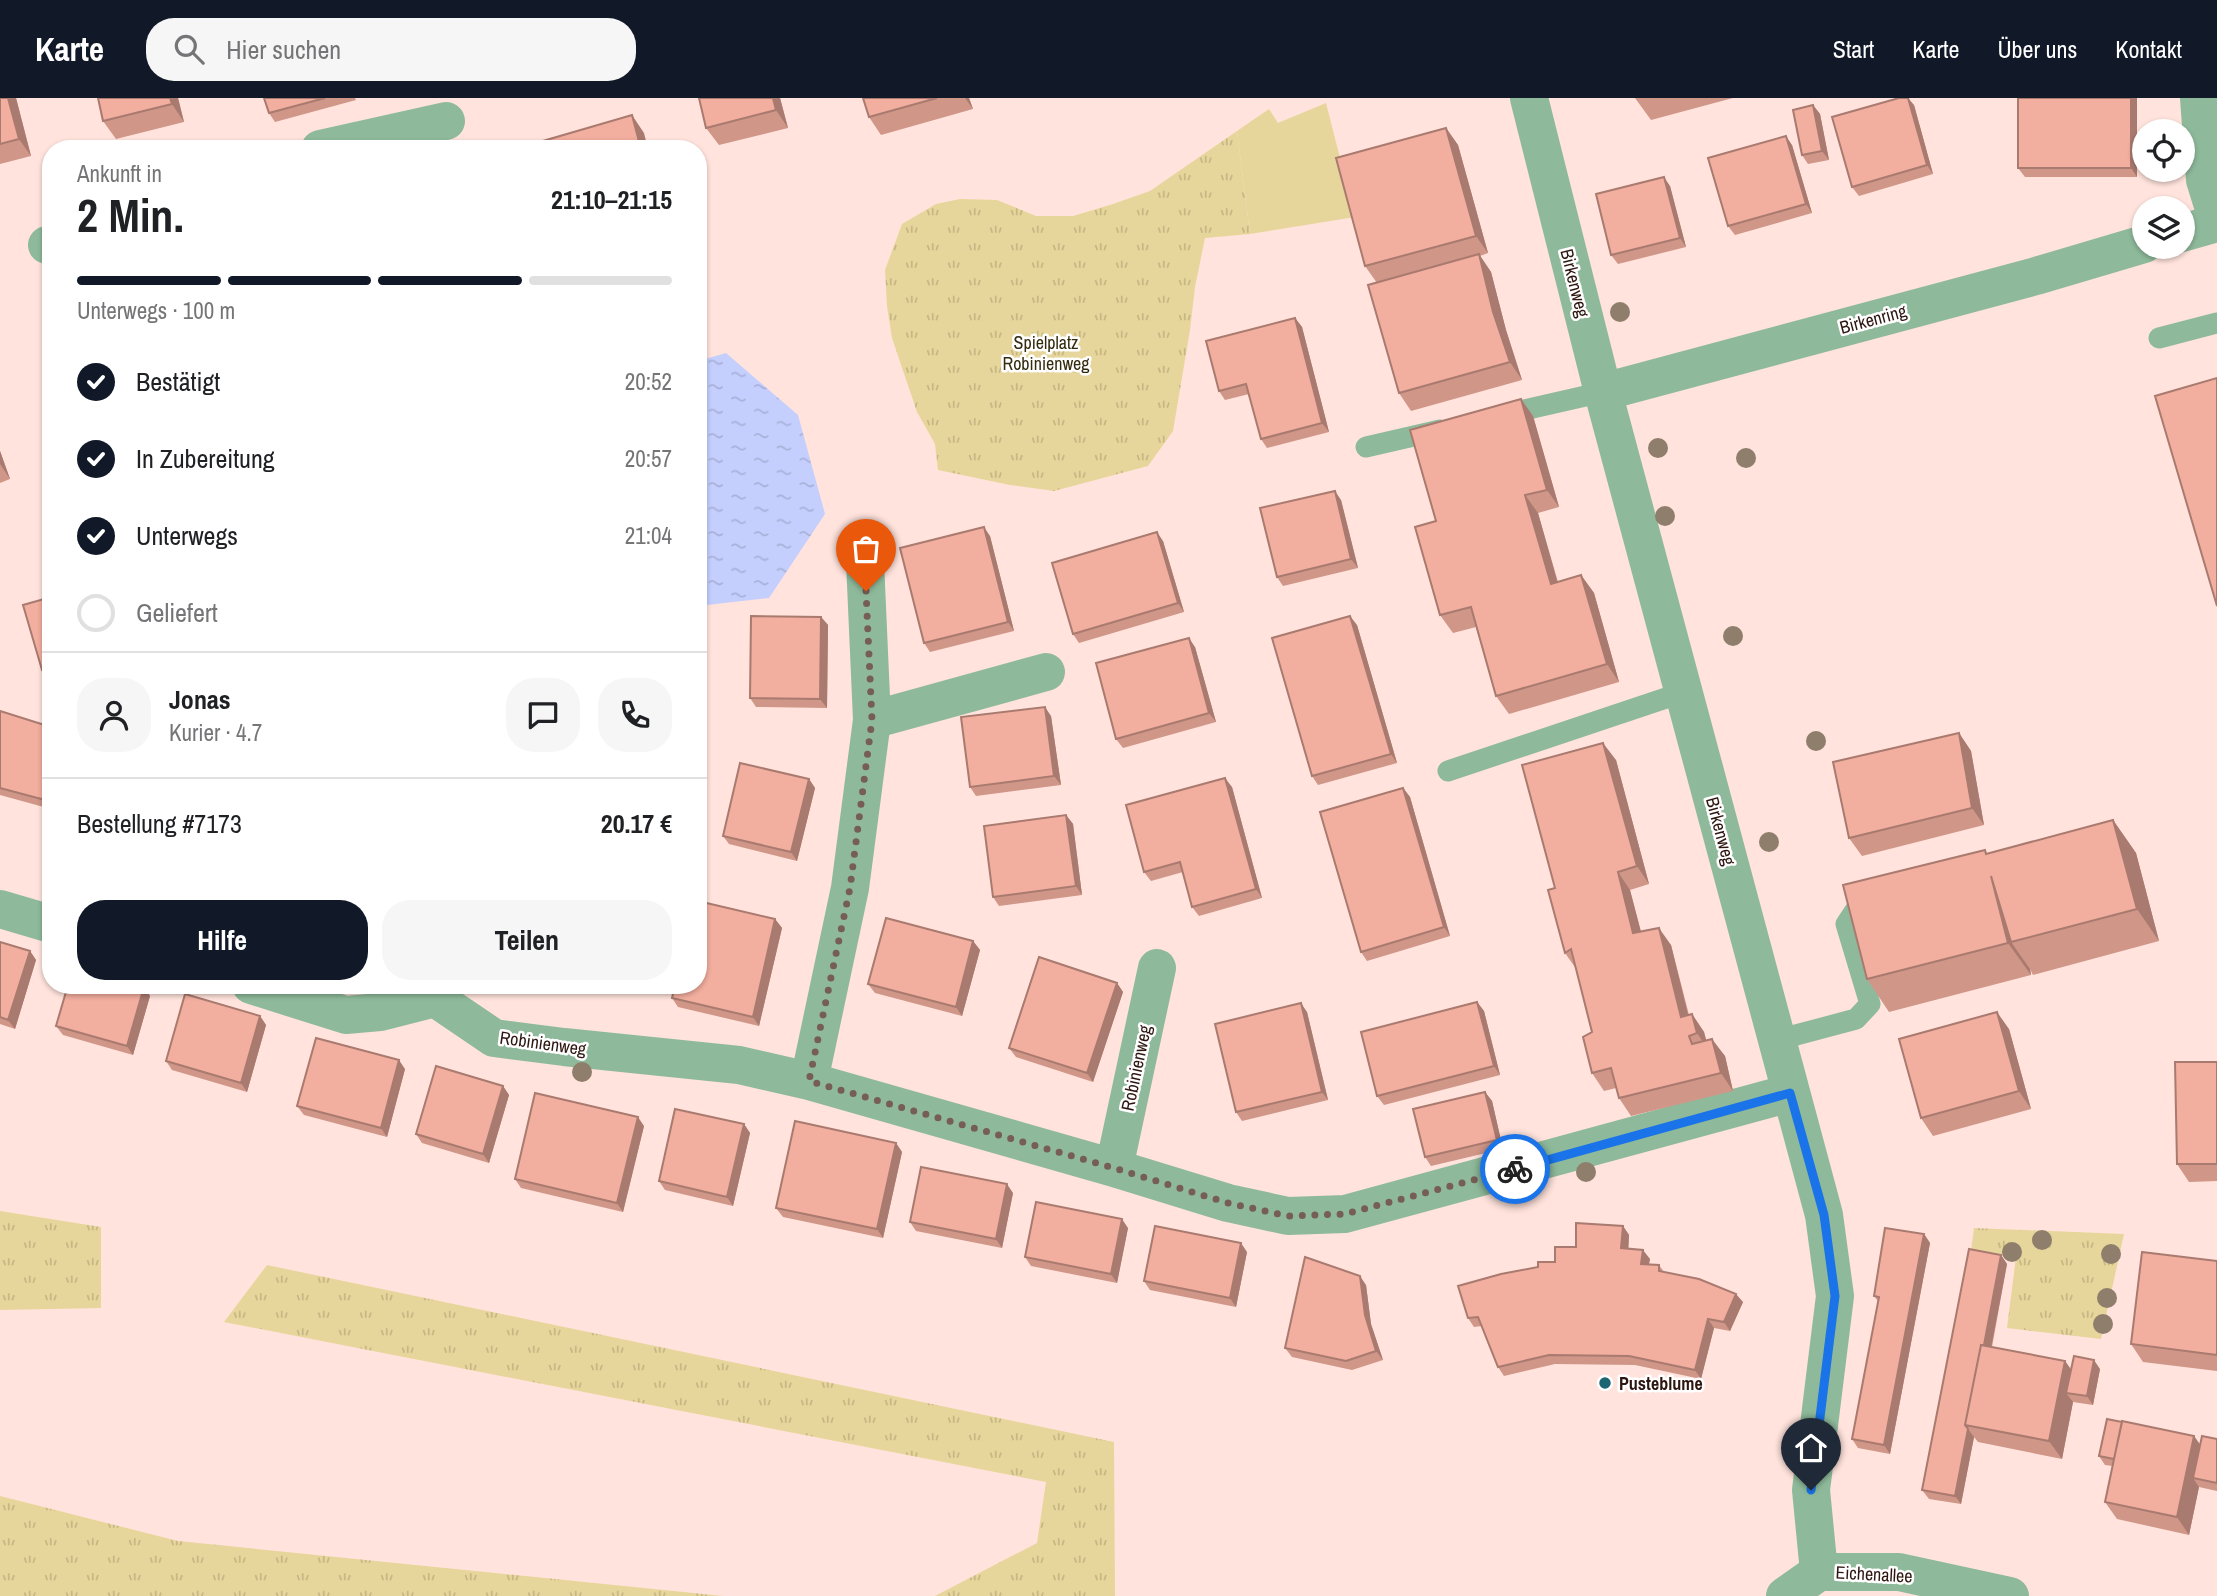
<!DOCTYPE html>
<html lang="de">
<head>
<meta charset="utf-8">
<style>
	body { margin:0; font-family:"Archivo Narrow",sans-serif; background:#f6f6f6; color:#202124; height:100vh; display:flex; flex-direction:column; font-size:26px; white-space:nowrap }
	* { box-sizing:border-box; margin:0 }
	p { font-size:23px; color:#757577 }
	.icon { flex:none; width:38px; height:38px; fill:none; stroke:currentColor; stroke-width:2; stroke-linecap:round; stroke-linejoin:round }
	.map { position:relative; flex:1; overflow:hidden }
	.panel { position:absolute; left:42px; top:42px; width:665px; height:854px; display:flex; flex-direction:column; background:#fff; border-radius:28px; box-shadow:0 2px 5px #0004 }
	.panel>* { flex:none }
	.buttons { position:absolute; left:2132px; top:21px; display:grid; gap:14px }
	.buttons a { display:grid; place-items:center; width:63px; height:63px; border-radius:50%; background:#fff; box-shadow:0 2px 5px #0004; font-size:35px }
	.pin { position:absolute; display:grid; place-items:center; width:60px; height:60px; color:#fff; margin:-72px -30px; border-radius:50% 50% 50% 0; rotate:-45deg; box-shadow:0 0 7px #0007 }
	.pin .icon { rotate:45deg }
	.courier { position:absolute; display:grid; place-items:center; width:70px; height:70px; margin:-35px; border:5px solid #1a73e8; border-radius:50%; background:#fff; color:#222; box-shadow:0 2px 9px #0007 }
	.headline em { font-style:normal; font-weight:800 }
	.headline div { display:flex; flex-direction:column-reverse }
	.headline { display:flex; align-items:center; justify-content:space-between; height:119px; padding:0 35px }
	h1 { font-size:46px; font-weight:800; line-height:52px }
	.bar { display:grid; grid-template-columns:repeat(4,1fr); gap:10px 7px; align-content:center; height:84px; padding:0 35px }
	.bar i { height:9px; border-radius:5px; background:#e0e0e0 }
	.bar .current { background:#111827 }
	.bar p { grid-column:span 4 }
	.line { display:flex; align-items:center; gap:18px; padding:0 35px; border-top:2px solid #e0e0e0 }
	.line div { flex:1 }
	.round { display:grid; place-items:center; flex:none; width:74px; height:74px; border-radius:28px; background:#f6f6f6 }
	ol { padding:0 35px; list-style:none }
	li { display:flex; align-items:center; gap:21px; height:77px }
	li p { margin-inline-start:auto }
	li .icon { padding:7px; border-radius:50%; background:#111827; color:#fff; stroke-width:4 }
	li:last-child { color:#757577 }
	li i { width:38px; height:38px; border:4px solid #e0e0e0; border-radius:50% }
	.button { display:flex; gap:14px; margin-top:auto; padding:14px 35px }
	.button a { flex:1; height:80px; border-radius:28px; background:#111827; color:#fff; font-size:28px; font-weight:800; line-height:80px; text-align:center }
	.button a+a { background:#f6f6f6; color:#202124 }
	header { display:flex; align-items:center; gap:42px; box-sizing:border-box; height:98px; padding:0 35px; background:#111827; color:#fff }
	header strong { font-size:33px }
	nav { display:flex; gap:38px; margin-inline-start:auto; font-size:24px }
	.search { width:490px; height:63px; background:#f6f6f6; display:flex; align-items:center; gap:18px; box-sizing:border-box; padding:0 24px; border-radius:28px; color:#757577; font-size:26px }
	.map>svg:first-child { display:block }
	.grass { fill:url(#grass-tufts) }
	.pitch { fill:#e7d69b }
	.water { fill:url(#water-ripples) }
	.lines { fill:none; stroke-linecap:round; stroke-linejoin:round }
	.lane { stroke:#8eba9b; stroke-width:21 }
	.street { stroke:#8eba9b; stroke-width:38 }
	.tree { fill:#8f7e6b }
	.wall { fill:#d09688 }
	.shaded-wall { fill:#a97a6f }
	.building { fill:#f2ae9e; stroke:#a97a6f; stroke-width:2 }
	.done { stroke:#765e57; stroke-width:7; stroke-dasharray:0 12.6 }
	.route { stroke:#1a73e8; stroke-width:9 }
	.poi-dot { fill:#1e6574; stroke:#fff; stroke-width:2.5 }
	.labels { text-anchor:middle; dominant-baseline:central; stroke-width:5; stroke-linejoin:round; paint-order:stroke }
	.street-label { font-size:18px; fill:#2d1610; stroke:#fff }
	.park-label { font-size:18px; fill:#332b0e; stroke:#fff }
	.poi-label { font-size:18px; font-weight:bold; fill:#2d1610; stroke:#fff; text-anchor:start }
</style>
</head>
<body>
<header>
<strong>Karte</strong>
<div class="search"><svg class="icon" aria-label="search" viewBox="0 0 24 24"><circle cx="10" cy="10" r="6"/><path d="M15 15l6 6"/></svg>Hier suchen</div>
<nav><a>Start</a><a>Karte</a><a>Über uns</a><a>Kontakt</a></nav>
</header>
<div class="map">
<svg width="2217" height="1498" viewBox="0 0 2217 1498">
	<defs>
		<pattern id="grass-tufts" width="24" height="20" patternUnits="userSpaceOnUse" patternTransform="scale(1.75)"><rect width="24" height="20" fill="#e7d69b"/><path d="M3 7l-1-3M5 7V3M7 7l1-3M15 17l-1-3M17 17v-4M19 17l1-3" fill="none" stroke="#c6b784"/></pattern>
		<pattern id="water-ripples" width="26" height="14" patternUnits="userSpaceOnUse" patternTransform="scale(1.75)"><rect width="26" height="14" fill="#c4cffe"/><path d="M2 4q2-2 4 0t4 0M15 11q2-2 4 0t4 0" fill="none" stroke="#a9b1d9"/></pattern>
	</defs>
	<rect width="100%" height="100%" fill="#ffe3dc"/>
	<path class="grass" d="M1237,33L1250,136L1205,140L1195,189L1190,232L1173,333L1148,368L1054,393L1010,387L938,372L935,346L917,314L892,240L887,208L885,172L902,126L936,106L960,101L997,102L1036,118H1073L1113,106L1150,93Z
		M0,1113L101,1129V1210L0,1212Z
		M1974,1130L2124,1136L2101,1241L2007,1230L2016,1159L1971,1153Z
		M267,1167L1114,1344L1115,1498H935L1037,1445L1046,1384L224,1224Z
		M0,1398L178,1443L723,1498H0Z"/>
	<path class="pitch" d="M1326,5L1355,119L1250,136L1237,33L1269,11L1278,25Z"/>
	<path class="water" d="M726,255L798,317L825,416L769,500L698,508V263Z"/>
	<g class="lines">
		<path class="lane" d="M2159,240L2217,225
			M1502,317L1603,294
			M1366,349L1440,332
			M1448,673L1684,594
			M1777,942L1856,921L1870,906L1846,826L1860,805L1870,800"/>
		<path class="street" d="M1529,0L1603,294L1824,1117L1835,1198L1811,1392L1819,1474
			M2199,0L2205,82L2217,121
			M320,51L446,23
			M2182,135L2217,125
			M47,147L51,146
			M1603,294L2036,178L2144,146
			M872,622L1046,574
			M0,811L51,826
			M251,887L346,917L380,914L435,900L494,940L564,949L739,967L809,983L1114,1070L1228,1105L1288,1118L1345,1116L1790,995
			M809,983L850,790L872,622L864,441
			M1114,1070L1157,870
			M1819,1474H1899L2010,1498
			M1785,1498L1819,1474"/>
	</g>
	<g class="tree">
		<circle cx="1620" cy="214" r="10"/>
		<circle cx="1658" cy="350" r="10"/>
		<circle cx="1746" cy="360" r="10"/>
		<circle cx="1665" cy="418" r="10"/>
		<circle cx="1733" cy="538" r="10"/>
		<circle cx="1816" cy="643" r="10"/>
		<circle cx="1769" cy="744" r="10"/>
		<circle cx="582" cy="974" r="10"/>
		<circle cx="1586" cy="1074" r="10"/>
		<circle cx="2042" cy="1142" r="10"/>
		<circle cx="2012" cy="1154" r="10"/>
		<circle cx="2111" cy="1156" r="10"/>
		<circle cx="2107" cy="1200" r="10"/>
		<circle cx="2103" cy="1226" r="10"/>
	</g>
	<path class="wall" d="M0,0H16L31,58L0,66Z
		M98,0H178L184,24L116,41L103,23Z
		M264,0H355L356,2L275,24L269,15Z
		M780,0L788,30L719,47L706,30Z
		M863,0H969L973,11L881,37L869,19Z
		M1635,0H1733L1651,22Z
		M2137,0V79H2025L2018,70Z
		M1813,7L1820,16L1829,62L1808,66L1802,57Z
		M1914,7L1933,76L1859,98L1852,89Z
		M1446,30L1458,47L1488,155L1480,158L1491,174L1506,232L1522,282L1411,313L1399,295L1377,185L1365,168Z
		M1792,47L1812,115L1735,137L1728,128Z
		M1670,88L1686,149L1618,166L1611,157Z
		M1295,220L1302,229L1329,334L1267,350L1261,341L1249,296L1225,302L1219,293Z
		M1521,301L1533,318L1559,409L1538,415L1558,484L1581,477L1594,495L1619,584L1509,616L1496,598L1476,529L1453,535L1440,517L1436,423Z
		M0,353L10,381L0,385Z
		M1341,402L1358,470L1283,488L1277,479Z
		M990,438L1014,533L930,554L924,545Z
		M1163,443L1184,514L1079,545L1073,536Z
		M51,499V580L48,581L42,572Z
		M821,519L828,527L827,610L756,609L750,600Z
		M1357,527L1397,665L1318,687L1312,678Z
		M1195,549L1216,624L1123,650L1116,641Z
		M0,613L51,629V711L0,697Z
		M1051,618L1061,687L976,698L970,689Z
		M1959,635L1971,653L1984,727L1862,758L1849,740Z
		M1616,662L1649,786L1630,792L1641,834L1671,847L1689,917L1692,916L1704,934L1706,942L1725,958L1733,993L1631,1018L1619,1000L1616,990L1604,993L1592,975V934L1577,872L1565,855Z
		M809,681L815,690L797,763L729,746L723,738Z
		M1232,689L1262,800L1199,818L1192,809L1183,774L1151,783L1144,774Z
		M1403,690L1410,699L1450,838L1367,863L1361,854Z
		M1066,717L1073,726L1082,797L999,808L993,799Z
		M2113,722L2136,755L2159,843L2033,877L2030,871L2031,877L1889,914L1867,881L1988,756Z
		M775,821L782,830L759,928L678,909L672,900Z
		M973,843L980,852L962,918L875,895L868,886Z
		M0,844L30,853L36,862L15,931L0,926Z
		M1117,885L1123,894L1093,984L1016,959L1009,950Z
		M144,889L150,898L133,957L63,937L56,928Z
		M1477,904L1484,913L1500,977L1384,1007L1377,998Z
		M1307,914L1328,1002L1242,1023L1236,1014Z
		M260,918L266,927L247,994L172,972L166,963Z
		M2009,931L2031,1011L1933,1038L1921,1020Z
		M2217,964V1083L2189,1084L2177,1066Z
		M405,971L387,1039L304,1017L297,1008Z
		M503,988L509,997L489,1065L422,1045L416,1036Z
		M1485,994L1492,1003L1503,1051L1431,1068L1425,1059Z
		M744,1026L750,1035L733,1108L665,1092L659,1083Z
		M644,1028L623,1114L521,1090L515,1081Z
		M896,1045L902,1054L883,1140L783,1119L776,1110Z
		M1013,1095L1002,1150L916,1133L910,1124Z
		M1623,1128L1629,1137L1628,1151L1650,1161L1649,1166L1659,1167L1664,1174L1743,1204L1730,1233L1714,1230L1701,1281L1635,1267L1555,1266L1504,1278L1498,1269L1482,1228L1474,1229L1468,1220L1538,1169L1555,1164L1576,1149Z
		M1128,1130L1117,1185L1031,1168L1025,1159Z
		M1924,1136L1930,1145L1890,1356L1858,1350L1852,1341L1878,1203L1874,1198Z
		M1247,1154L1236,1209L1150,1192L1144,1183Z
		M2001,1157L2007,1166L1992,1249L2065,1263L2071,1272L2100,1271L2093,1307L2073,1304L2062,1361L1978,1344L1974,1339L1961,1406L1929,1401L1922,1392Z
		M2217,1163V1273L2143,1264L2131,1246Z
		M1366,1187L1371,1226L1383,1262L1352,1272L1292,1259L1285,1250Z
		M2194,1338L2200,1347L2217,1341V1393L2199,1389L2189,1437L2117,1421L2105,1404L2113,1368L2105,1367L2099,1358Z"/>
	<path class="shaded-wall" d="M8,0H16L31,58L19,41Z
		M170,0H178L184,24L172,6Z
		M773,0H780L788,30L776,12Z
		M965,0H969L973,11Z
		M1908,0L1914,7L1933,76L1927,67Z
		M2131,0H2137V79L2131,70Z
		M1813,7L1820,16L1829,62L1822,53Z
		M632,17L644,35L648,51H641Z
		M1446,30L1458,47L1488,155L1476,138Z
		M1786,38L1792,47L1812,115L1806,106Z
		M1664,79L1670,88L1686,149L1680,140Z
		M1479,156L1491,174L1506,232L1522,282L1510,264L1493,214Z
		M1295,220L1302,229L1329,334L1322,325Z
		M1521,301L1533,318L1559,409L1547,392Z
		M0,353L10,381L0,366Z
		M1335,393L1341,402L1358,470L1351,461Z
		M1525,397L1538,415L1563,504L1551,486Z
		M984,429L990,438L1014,533L1008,524Z
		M1157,434L1163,443L1184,514L1178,505Z
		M1581,477L1594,495L1619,584L1607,566Z
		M1350,518L1357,527L1397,665L1391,656Z
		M821,519L828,527L827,610L820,601Z
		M1189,540L1195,549L1216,624L1209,615Z
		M1045,609L1051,618L1061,687L1054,678Z
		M1959,635L1971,653L1984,727L1972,710Z
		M1603,645L1616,662L1649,786L1637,768Z
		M51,680V711L45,702Z
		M1225,680L1232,689L1262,800L1256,791Z
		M809,681L815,690L797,763L791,754Z
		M1403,690L1410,699L1450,838L1444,829Z
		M1066,717L1073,726L1082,797L1076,788Z
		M2113,722L2136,755L2159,843L2137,811Z
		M1618,774L1630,792L1646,853L1633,835Z
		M1991,778L2011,844L2030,871L2031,877L2008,845Z
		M775,821L782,830L759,928L753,919Z
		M1659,830L1671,847L1693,937L1681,919Z
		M973,843L980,852L962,918L956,909Z
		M30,853L36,862L15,931L8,922Z
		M1117,885L1123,894L1093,984L1087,975Z
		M144,889L150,898L133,957L127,948Z
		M1477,904L1484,913L1500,977L1494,968Z
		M1301,905L1307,914L1328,1002L1322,994Z
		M1997,914L2009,931L2031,1011L2019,993Z
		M1692,916L1704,934L1709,953L1697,935Z
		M260,918L266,927L247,994L241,985Z
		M1712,941L1725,958L1733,993L1721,975Z
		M399,962L405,971L387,1039L381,1030Z
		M503,988L509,997L489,1065L483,1056Z
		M1485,994L1492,1003L1503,1051L1497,1042Z
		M638,1019L644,1028L623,1114L617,1105Z
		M744,1026L750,1035L733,1108L727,1099Z
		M896,1045L902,1054L883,1140L877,1131Z
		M1007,1086L1013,1095L1002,1150L996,1141Z
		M1122,1121L1128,1130L1117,1185L1111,1176Z
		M1623,1128L1629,1137L1628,1159L1621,1150Z
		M1924,1136L1930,1145L1890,1356L1884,1347Z
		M1241,1145L1247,1154L1236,1209L1230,1200Z
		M1643,1152L1650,1161L1647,1175L1641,1166Z
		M2001,1157L2007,1166L1976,1329L1968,1327Z
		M1360,1178L1366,1187L1371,1226L1383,1262L1376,1253L1365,1217Z
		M1736,1196L1743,1204L1730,1233L1724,1224Z
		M1708,1221L1714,1230L1701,1281L1695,1272Z
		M2094,1262L2100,1271L2093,1307L2087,1298Z
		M2065,1263L2078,1281L2066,1295L2073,1304L2062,1361L2049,1343Z
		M1968,1331L1974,1339L1961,1406L1955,1398Z
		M2194,1338L2206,1355L2193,1380L2199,1389L2189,1437L2177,1419Z"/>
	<path class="building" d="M0,0H8L19,41L0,46Z
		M98,0H170L172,6L103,23Z
		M264,0H325L269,15Z
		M699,0H773L776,12L706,30Z
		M863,0H937L869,19Z
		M1899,0H1908L1927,67L1852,89L1832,19Z
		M2018,0H2131V70H2018Z
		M1813,7L1822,53L1802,57L1793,12Z
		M632,17L641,51H538L536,45Z
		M1446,30L1476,138L1365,168L1336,60Z
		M1786,38L1806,106L1728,128L1708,60Z
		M1664,79L1680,140L1611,157L1596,96Z
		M1479,156L1493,214L1510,264L1399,295L1368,187Z
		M1295,220L1322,325L1261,341L1246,286L1219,293L1206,243Z
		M2217,280V508L2155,298Z
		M1521,301L1547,392L1525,397L1551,486L1581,477L1607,566L1496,598L1471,509L1440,517L1415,429L1436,423L1410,332Z
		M1335,393L1351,461L1277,479L1260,410Z
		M984,429L1008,524L924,545L900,450Z
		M1157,434L1178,505L1073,536L1052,465Z
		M51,499V569L42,572L23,507Z
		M751,518L821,519L820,601L750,600Z
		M1350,518L1391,656L1312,678L1272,540Z
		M1189,540L1209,615L1116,641L1096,565Z
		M1045,609L1054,678L970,689L961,619Z
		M0,613L51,629V680L45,702L0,690Z
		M1959,635L1972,710L1849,740L1833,664Z
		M1603,645L1637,768L1618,774L1633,835L1659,830L1681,919L1692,916L1697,935L1689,938L1692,946L1712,941L1721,975L1619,1000L1611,970L1592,975L1583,939L1592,934L1571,851L1565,855L1548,792L1555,790L1522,667Z
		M740,665L809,681L791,754L723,738Z
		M1225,680L1256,791L1192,809L1180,764L1144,774L1126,707Z
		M1403,690L1444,829L1361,854L1320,714Z
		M1066,717L1076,788L993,799L984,728Z
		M2113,722L2137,811L2011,844L1991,778L2008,845L1867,881L1843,787L1985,752L1986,756Z
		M698,803L775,821L753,919L672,900L675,887H698Z
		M886,820L973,843L956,909L868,886Z
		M0,844L30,853L8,922L0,919Z
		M1039,859L1117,885L1087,975L1009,950Z
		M68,887H137L144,889L127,948L56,928Z
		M185,896L260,918L241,985L166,963Z
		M1477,904L1494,968L1377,998L1361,934Z
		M1301,905L1322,994L1236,1014L1215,926Z
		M1997,914L2019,993L1921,1020L1899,941Z
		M316,940L399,962L381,1030L297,1008Z
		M2175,964H2217V1066H2177Z
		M436,968L503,988L483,1056L416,1036Z
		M1485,994L1497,1042L1425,1059L1413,1011Z
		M535,995L638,1019L617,1105L515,1081Z
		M675,1011L744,1026L727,1099L659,1083Z
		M795,1023L896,1045L877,1131L776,1110Z
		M921,1069L1007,1086L996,1141L910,1124Z
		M1036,1104L1122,1121L1111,1176L1025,1159Z
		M1576,1125L1623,1128L1621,1150L1643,1152L1641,1166L1659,1167V1173L1699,1181L1736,1196L1724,1224L1708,1221L1695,1272L1629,1258L1549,1257L1498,1269L1478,1219L1468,1220L1458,1188L1501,1176L1538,1169V1164H1555V1149H1576Z
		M1155,1128L1241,1145L1230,1200L1144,1183Z
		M1885,1130L1924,1136L1884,1347L1852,1341L1879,1199L1874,1198Z
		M1969,1151L2001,1157L1984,1247H1981L1965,1327L1968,1331L1955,1398L1922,1392Z
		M2142,1154L2217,1163V1257L2131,1246Z
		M1305,1159L1360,1178L1365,1217L1376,1253L1346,1263L1285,1250Z
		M1981,1247L2065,1263L2049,1343L1965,1327Z
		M2074,1258L2094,1262L2087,1298L2066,1295Z
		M2107,1321L2122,1324L2114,1361L2099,1358Z
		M2122,1323L2194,1338L2177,1419L2105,1404Z
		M2202,1338L2217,1341V1385L2193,1380Z"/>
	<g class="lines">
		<path class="done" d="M866,493L872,622L850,790L809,983L1114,1070L1228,1105L1288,1118L1345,1116L1515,1071"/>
		<path class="route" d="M1515,1071L1790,995L1824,1117L1835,1198L1811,1392"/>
	</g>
	<circle class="poi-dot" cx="1605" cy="1285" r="7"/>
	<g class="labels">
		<g class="street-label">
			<text transform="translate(1575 185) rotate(76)">Birkenweg</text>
			<text transform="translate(1873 221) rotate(-15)">Birkenring</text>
			<text transform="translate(1721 733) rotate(75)">Birkenweg</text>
			<text transform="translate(543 945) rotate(8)">Robinienweg</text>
			<text transform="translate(1136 970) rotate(-78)">Robinienweg</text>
			<text transform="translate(1874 1476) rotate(3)">Eichenallee</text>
		</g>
		<g class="park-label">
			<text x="1046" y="244">Spielplatz<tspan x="1046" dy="21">Robinienweg</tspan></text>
		</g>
		<g class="poi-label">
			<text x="1619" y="1285">Pusteblume</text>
		</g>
	</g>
</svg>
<div class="buttons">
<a><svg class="icon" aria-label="locate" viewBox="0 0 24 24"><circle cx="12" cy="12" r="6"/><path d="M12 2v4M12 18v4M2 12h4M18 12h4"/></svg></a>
<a><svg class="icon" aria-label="layers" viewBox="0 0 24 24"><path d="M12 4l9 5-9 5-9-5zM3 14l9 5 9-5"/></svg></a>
</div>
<div class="pin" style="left:866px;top:493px;background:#ea580c"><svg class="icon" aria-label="bag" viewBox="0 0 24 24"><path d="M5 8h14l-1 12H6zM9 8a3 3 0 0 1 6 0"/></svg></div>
<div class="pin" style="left:1811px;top:1392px;background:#1f2937"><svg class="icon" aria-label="home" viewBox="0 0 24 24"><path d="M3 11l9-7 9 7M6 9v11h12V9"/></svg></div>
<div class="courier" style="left:1515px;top:1071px"><svg class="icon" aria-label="bike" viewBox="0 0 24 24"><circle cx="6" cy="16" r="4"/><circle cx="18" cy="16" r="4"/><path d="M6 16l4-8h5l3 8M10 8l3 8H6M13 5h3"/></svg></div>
<section class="panel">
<div class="headline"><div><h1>2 Min.</h1><p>Ankunft in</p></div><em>21:10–21:15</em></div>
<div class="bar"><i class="current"></i><i class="current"></i><i class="current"></i><i></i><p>Unterwegs · 100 m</p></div>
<ol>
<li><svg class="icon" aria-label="check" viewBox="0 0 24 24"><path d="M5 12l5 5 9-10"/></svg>Bestätigt<p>20:52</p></li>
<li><svg class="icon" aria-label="check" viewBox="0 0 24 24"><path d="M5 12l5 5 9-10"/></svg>In Zubereitung<p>20:57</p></li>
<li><svg class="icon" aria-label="check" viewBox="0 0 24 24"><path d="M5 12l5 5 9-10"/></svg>Unterwegs<p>21:04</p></li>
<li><i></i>Geliefert</li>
</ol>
<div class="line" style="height:126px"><a class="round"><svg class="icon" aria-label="person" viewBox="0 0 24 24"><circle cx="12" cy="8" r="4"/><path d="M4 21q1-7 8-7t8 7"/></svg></a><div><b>Jonas</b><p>Kurier · 4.7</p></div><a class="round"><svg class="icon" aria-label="chat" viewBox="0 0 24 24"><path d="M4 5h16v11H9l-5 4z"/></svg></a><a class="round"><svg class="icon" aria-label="phone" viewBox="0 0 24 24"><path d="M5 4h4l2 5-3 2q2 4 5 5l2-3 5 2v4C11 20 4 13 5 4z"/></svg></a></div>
<div class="line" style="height:91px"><div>Bestellung #7173</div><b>20.17 €</b></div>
<div class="button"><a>Hilfe</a><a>Teilen</a></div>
</section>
</div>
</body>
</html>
